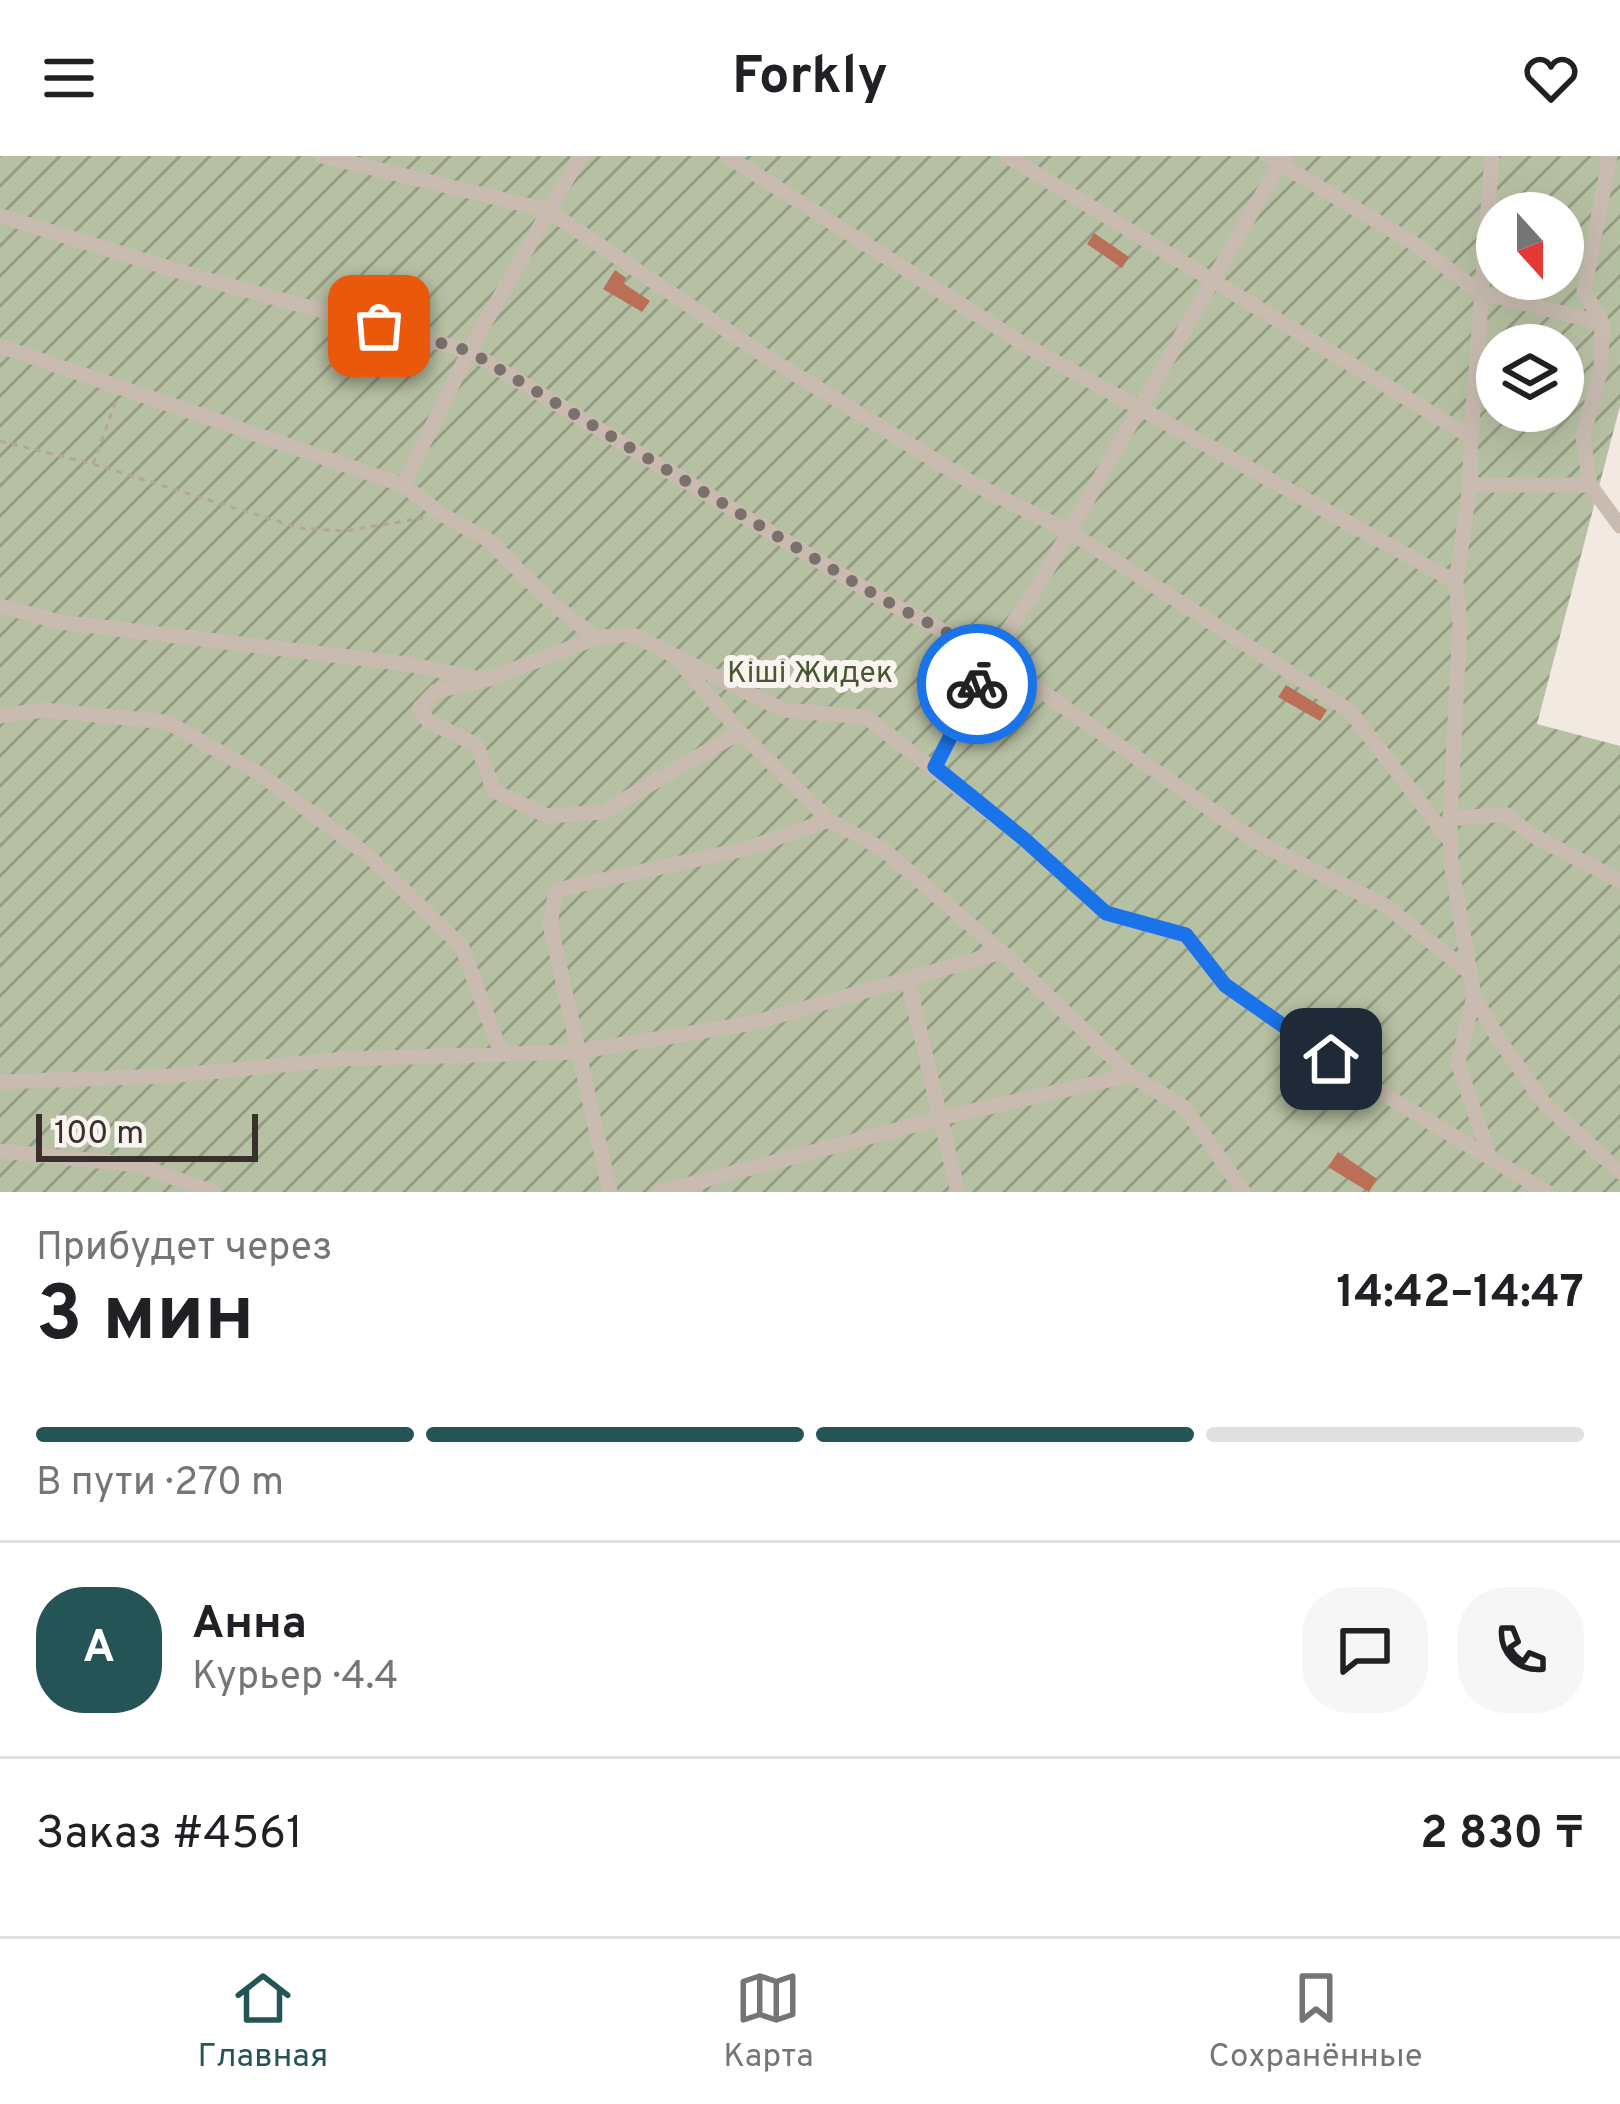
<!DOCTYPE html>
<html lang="ru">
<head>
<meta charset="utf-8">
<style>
	body { margin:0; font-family:Overpass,sans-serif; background:#f6f6f6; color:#202124; height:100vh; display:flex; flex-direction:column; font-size:45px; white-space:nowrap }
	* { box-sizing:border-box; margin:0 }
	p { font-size:39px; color:#757577 }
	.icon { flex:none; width:66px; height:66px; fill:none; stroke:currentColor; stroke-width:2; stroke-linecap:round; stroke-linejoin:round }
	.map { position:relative; height:1036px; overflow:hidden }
	.details { display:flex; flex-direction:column; background:#fff; flex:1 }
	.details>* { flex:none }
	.needle { width:78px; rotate:159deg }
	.fabs { position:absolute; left:1476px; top:36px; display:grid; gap:24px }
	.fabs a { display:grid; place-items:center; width:108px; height:108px; border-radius:50%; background:#fff; box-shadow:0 12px 48px #0002; font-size:60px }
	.scale { position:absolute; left:36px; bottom:30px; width:222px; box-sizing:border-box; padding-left:12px; border:6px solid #39302c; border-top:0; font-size:33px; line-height:42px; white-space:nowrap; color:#39302c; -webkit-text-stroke:9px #f9f4ef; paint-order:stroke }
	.pin { position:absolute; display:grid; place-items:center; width:102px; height:102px; color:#fff; margin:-51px; border-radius:24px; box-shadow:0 6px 18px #0006 }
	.courier { position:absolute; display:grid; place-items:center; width:120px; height:120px; margin:-60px; border:9px solid #1a73e8; border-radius:50%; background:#fff; color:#222; box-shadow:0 3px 15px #0007 }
	.headline em { font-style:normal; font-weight:700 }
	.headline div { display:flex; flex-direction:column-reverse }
	.headline { display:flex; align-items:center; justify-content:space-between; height:204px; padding:0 36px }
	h1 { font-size:78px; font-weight:700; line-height:90px }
	.bar { display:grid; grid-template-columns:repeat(4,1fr); gap:18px 12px; align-content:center; height:144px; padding:0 36px }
	.bar i { height:15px; border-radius:9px; background:#e0e0e0 }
	.bar .on { background:#255457 }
	.bar p { grid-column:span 4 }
	.line { display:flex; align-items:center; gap:30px; padding:0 36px; border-top:3px solid #e0e0e0 }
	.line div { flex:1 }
	.round { display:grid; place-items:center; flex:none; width:126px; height:126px; border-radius:48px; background:#f6f6f6 }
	header { display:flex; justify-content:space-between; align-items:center; height:156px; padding:0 36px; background:#fff; font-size:54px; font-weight:700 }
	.tabs { display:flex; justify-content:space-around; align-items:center; height:168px; border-top:3px solid #e0e0e0; background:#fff; font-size:33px; color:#757577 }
	.tabs a { display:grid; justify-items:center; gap:6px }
	.tabs .on { color:#255457 }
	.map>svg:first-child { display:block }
	.garden { fill:url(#garden-furrows); fill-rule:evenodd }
	.building { fill:#bb6f57 }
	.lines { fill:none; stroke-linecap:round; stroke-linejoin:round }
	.path { stroke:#b5a599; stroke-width:3; stroke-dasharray:6 6; stroke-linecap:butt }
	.street { stroke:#c9bbaf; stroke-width:15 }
	.done { stroke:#7a716c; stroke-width:12; stroke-dasharray:0 21.6 }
	.route { stroke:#1a73e8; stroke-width:15 }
	.labels { text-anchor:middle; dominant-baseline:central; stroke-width:12; stroke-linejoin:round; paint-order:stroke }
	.park-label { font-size:30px; fill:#485532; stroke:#f9f4ef }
</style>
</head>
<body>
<header><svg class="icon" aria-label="menu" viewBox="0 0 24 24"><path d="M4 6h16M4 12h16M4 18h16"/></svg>Forkly<svg class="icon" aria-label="heart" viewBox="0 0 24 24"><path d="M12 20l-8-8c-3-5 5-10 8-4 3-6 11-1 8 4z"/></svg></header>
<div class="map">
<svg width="1620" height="1036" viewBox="0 0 1620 1036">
	<defs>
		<pattern id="garden-furrows" width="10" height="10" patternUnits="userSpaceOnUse" patternTransform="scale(3)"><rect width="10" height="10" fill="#b6c0a3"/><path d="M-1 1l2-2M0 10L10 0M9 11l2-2" fill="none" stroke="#959c85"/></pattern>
	</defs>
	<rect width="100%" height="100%" fill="#f2eae2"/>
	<path class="garden" d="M0,0H1620V250L1537,568L1620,590V1036H0ZM1497,57H1563V123H1497ZM1497,189H1563V255H1497Z"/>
	<path class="building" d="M1094,77L1129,101L1122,112L1087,88Z
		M615,114L626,122L623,127L650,145L642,156L603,133Z
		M1286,529L1327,554L1320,565L1278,541Z
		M1338,996L1377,1023L1369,1036L1328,1011Z"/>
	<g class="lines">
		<path class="path" d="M0,285L93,308L299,372L344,375L423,362
			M93,308L116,245"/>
		<path class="street" d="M322,0L547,54L756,194L972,327L1070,376L1350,555L1451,686
			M727,0L1025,189L1456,426
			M1007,0L1471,281L1470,329L1456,426L1460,468L1450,663L1451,708L1474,840L1458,907L1490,1002
			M1267,0L1415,88L1479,136L1602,167
			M1610,0L1584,135L1602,167L1601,212L1583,281L1590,329L1620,370
			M0,60L198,121L469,195L882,443L991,500L1259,687L1386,750L1470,817
			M0,190L403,329L443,359L488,384L549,444L596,482
			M1471,281L1492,0
			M403,329L469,195L580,0
			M1470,329H1590
			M0,450L60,466L407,508L486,524L596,482L631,478L783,554L866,561L1024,683L1106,757L1186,779L1225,829L1367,928L1547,1036
			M678,504L740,576L829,664L884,694L1002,796L1131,919L1185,952L1244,1036
			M479,525L436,535L420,552L428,565L477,589L494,635L547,660L603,656L740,576
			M0,560L43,554L167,566L260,618L370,701L462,791L501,897
			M935,611L991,500L1038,430L1284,0
			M1450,663L1505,658L1532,679L1620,725
			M908,825L958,1036
			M1474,840L1498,882L1545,948L1620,1016
			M0,926L169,920L344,903L576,896L753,867L1002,796
			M0,995L138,1009L213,1036
			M610,1036L550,768L556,734L745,693L829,664
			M660,1036L941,962L1131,919"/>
	</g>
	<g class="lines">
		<path class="done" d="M379,170L469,195L882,443L992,500L977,528"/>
		<path class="route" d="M977,528L935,611L1024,683L1106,757L1186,779L1225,829L1331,903"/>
	</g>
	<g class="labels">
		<g class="park-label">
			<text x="810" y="518">Кіші Жидек</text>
		</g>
	</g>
</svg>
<div class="fabs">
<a><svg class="needle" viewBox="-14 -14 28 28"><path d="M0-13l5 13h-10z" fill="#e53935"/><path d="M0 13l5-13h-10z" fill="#757577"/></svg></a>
<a><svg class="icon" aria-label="layers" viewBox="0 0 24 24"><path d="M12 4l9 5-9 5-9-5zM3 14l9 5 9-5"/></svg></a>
</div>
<div class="scale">100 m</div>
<div class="pin" style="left:379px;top:170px;background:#ea580c"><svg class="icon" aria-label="bag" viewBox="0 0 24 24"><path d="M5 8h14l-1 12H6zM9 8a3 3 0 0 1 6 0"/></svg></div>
<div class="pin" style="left:1331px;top:903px;background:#1f2937"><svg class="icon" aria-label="home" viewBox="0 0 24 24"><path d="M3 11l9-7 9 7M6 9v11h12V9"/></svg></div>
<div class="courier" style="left:977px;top:528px"><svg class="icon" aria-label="bike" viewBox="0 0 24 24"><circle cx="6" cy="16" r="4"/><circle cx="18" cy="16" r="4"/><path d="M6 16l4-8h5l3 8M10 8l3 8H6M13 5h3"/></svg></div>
</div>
<section class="details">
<div class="headline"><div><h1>3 мин</h1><p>Прибудет через</p></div><em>14:42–14:47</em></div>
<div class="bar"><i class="on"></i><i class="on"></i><i class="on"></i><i></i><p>В пути · 270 m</p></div>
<div class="line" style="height:216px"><b class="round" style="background:#255457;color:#fff">А</b><div><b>Анна</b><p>Курьер · 4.4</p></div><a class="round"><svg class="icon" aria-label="chat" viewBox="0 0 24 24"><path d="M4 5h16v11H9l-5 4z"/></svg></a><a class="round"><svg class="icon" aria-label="phone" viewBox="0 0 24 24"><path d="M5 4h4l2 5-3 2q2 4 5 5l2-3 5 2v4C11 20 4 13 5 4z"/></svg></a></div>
<div class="line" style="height:156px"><div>Заказ #4561</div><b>2 830 ₸</b></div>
</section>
<nav class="tabs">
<a class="on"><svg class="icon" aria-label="home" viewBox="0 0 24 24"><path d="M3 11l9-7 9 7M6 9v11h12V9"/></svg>Главная</a>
<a><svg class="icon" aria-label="map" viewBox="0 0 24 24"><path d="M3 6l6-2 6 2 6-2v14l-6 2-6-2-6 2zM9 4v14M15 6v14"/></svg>Карта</a>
<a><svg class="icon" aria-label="saved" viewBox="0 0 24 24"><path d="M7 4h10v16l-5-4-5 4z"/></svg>Сохранённые</a>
</nav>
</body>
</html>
